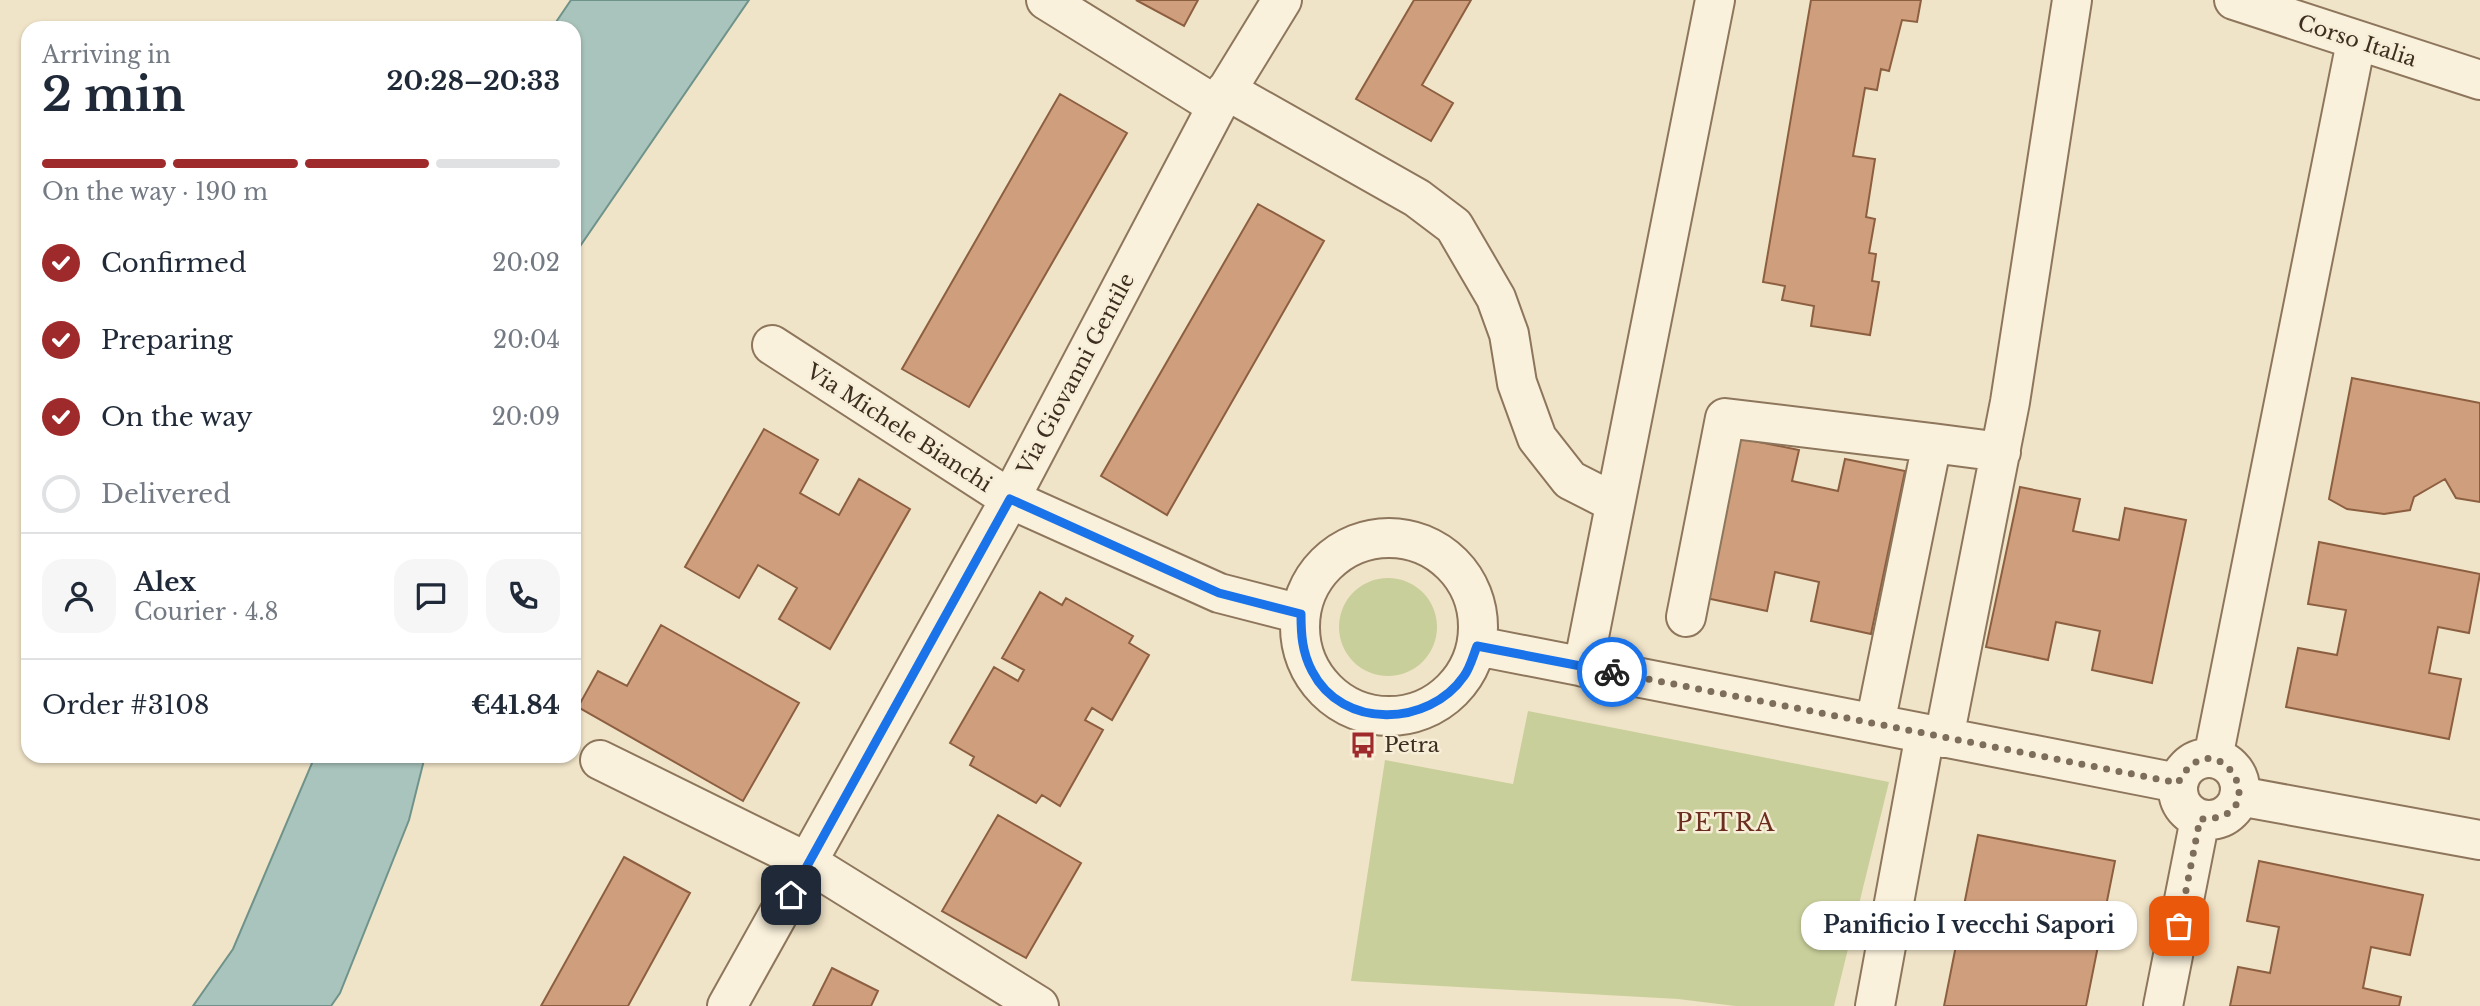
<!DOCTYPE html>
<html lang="en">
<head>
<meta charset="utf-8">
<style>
	body { margin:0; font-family:"Libre Baskerville",serif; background:#f6f6f7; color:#1f2937; height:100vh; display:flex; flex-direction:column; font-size:26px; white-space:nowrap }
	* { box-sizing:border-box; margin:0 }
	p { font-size:23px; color:#747a83 }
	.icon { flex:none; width:38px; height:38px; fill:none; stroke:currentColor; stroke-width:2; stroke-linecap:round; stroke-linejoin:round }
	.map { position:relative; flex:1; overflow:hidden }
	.sheet { position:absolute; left:21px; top:21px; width:560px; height:742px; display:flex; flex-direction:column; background:#fff; border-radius:21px; box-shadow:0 2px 5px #0004 }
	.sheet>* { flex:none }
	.pin { position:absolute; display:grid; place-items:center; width:60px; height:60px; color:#fff; margin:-30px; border-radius:14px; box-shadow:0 4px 10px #0006 }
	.courier { position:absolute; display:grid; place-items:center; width:70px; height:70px; margin:-35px; border:5px solid #1a73e8; border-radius:50%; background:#fff; color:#222; box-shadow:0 2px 9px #0007 }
	.bubble { position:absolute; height:49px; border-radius:21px; background:#fff; box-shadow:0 2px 5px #0004; font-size:23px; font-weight:800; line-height:49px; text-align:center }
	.overview em { font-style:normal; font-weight:800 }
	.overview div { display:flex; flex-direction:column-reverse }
	.overview { display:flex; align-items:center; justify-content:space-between; height:119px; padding:0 21px }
	h1 { font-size:46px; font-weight:800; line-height:52px }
	.bar { display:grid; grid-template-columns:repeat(4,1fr); gap:10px 7px; align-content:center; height:84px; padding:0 21px }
	.bar i { height:9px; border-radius:5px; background:#e0e1e3 }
	.bar .active { background:#9e2a2b }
	.bar p { grid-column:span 4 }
	.line { display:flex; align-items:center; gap:18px; padding:0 21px; border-top:2px solid #e0e1e3 }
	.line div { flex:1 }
	.round { display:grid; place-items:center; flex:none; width:74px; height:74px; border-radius:21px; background:#f6f6f7 }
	ol { padding:0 21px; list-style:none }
	li { display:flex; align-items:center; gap:21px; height:77px }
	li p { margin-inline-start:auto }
	li .icon { padding:7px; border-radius:50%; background:#9e2a2b; color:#fff; stroke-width:4 }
	li:last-child { color:#747a83 }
	li i { width:38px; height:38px; border:4px solid #e0e1e3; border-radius:50% }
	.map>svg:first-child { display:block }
	.green { fill:#c9cf9b }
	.water { fill:#a9c4bc; stroke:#6f938a; stroke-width:2 }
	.building { fill:#cf9f7d; stroke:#8d5f41; stroke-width:2 }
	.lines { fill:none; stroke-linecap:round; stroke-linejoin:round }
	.minor-casing { stroke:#8d765c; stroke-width:42 }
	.minor { stroke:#faf1dc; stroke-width:38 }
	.done { stroke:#7c6e5b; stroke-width:7; stroke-dasharray:0 12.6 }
	.route { stroke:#1a73e8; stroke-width:9 }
	.labels { text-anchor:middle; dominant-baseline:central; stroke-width:5; stroke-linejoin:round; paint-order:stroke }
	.street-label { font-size:21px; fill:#3d2e20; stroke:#f7eed8 }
	.poi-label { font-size:21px; fill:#3d2e20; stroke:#f7eed8; text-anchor:start }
	.quarter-label { font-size:24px; letter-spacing:2px; fill:#6b2e1e; stroke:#f7eed8 }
</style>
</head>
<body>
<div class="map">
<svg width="2480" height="1006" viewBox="0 0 2480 1006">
	<rect width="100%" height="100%" fill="#f0e4c8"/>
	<path class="green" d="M1339 627a49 49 0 1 1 98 0a49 49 0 1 1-98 0Z
		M1528,711L1889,782L1834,1006H1735L1678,999L1351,981L1385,760L1513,784Z"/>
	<path class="water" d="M571,0H749L574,255V28H552Z
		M315,756H425L409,820L340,993L331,1006H193L233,949Z"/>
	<path class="building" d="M1136,0H1198L1184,26Z
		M1414,0H1471L1422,85L1453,103L1431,141L1356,99Z
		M1811,0H1921L1917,22L1902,20L1889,71L1881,69L1877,90L1865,88L1853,156L1875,159L1866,217L1875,219L1869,253L1876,254L1872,281L1879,282L1870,335L1811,326L1814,306L1782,300L1785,286L1763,282Z
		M1060,94L1127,133L969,407L902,369Z
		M1258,204L1324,241L1167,515L1101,476Z
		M2352,378L2480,403V502L2456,498L2445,479L2414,497L2410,510L2384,514L2347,509L2329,499Z
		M764,429L818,460L800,493L839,515L859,479L910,509L830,649L779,619L797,588L758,565L739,598L685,567Z
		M1739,438L1799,450L1792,481L1838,491L1845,459L1905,471L1871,634L1811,621L1819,582L1775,572L1767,611L1706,598Z
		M2020,487L2080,499L2073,531L2119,540L2125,508L2186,520L2152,683L2092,670L2100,631L2056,622L2048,660L1986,647Z
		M2319,542L2480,574L2469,633L2438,627L2429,673L2461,679L2449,739L2286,707L2298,648L2337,655L2346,610L2308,604Z
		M1040,592L1062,605L1066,598L1133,636L1129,643L1149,655L1112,720L1092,708L1085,720L1103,730L1060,806L1042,795L1036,803L970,765L974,757L950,743L994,667L1018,681L1024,670L1002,658Z
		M661,625L799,703L743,801L578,707L598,671L627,686Z
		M998,815L1081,863L1026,958L942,911Z
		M1978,835L2115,861L2086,1006H1944Z
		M624,857L690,893L628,1006H541Z
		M2259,861L2423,895L2410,955L2371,947L2363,988L2401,997L2399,1006H2230L2238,967L2270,973L2279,927L2247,921Z
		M832,968L878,991L871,1006H813Z"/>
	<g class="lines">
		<g class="minor-casing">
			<path id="minor" d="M1046,0L1217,106
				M2234,0L2480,80
				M1226,90L1417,198L1454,226L1496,298L1509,334L1517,383L1537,438L1570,480L1615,503
				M772,345L1010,499L1219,593L1301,614
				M1300 627a89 89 0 1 1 178 0a89 89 0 1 1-178 0Z
				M1686,617L1725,418L1932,443
				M1477,646L2178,783
				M1583,667L1715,0
				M1875,724L1932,443L2001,452
				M1944,738L2010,402L2072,0
				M2213,758L2356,42
				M2178 789a31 31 0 1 1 62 0a31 31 0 1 1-62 0Z
				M600,760L807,862L1039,1006
				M2239,796L2480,840
				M727,1006L1010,499L1217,106L1282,0
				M1875,1006L1925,734
				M2163,1006L2200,819"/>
		</g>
		<use href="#minor" class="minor"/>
	</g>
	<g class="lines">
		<path class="done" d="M1612,672L2178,783C2215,711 2282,821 2200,819L2179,926"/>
		<path class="route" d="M791,895L1010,499L1219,593L1301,614C1301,634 1302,652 1312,671C1342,730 1429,727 1464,676C1470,668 1473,656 1477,646L1612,672"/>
	</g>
	<defs>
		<g id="bus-bare" transform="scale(2.1)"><path d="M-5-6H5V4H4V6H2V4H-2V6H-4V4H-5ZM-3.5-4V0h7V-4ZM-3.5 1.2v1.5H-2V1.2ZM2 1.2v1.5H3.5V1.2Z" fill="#9e2a2b" stroke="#f7eed8" stroke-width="2.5" paint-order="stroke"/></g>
	</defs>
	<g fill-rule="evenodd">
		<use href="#bus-bare" x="1363" y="745"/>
	</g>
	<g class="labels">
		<g class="street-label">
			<text transform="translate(2357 41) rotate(18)">Corso Italia</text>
			<text transform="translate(1076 374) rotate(-62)">Via Giovanni Gentile</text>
			<text transform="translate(899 428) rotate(33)">Via Michele Bianchi</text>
		</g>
		<g class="poi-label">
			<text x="1384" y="745">Petra</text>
		</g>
		<g class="quarter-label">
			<text x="1726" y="822">PETRA</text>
		</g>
	</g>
</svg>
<div class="pin" style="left:2179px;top:926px;background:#ea580c"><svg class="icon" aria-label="bag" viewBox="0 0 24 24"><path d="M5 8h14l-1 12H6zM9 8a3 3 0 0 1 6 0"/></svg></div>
<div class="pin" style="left:791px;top:895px;background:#1f2937"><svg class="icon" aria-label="home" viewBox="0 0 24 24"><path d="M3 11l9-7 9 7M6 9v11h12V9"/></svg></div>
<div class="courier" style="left:1612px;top:672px"><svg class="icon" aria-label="bike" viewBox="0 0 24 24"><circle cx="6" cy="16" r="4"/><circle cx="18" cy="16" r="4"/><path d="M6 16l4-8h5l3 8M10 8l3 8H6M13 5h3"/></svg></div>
<div class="bubble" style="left:1801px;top:901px;width:336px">Panificio I vecchi Sapori</div>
<section class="sheet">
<div class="overview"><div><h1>2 min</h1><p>Arriving in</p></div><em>20:28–20:33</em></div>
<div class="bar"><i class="active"></i><i class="active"></i><i class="active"></i><i></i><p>On the way · 190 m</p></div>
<ol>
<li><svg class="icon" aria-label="check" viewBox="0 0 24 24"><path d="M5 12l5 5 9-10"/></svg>Confirmed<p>20:02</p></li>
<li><svg class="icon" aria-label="check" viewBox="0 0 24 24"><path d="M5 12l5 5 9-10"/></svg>Preparing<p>20:04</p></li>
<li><svg class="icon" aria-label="check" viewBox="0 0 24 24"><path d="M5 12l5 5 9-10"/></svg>On the way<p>20:09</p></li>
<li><i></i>Delivered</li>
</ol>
<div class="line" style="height:126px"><a class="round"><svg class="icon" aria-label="person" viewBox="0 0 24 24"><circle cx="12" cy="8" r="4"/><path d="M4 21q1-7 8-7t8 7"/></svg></a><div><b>Alex</b><p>Courier · 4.8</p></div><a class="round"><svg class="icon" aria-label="chat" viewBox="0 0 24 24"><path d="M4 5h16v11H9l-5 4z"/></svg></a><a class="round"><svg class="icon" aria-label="phone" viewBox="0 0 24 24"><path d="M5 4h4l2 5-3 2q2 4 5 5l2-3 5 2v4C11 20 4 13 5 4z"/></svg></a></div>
<div class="line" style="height:91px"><div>Order #3108</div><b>€41.84</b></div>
</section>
</div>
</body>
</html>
